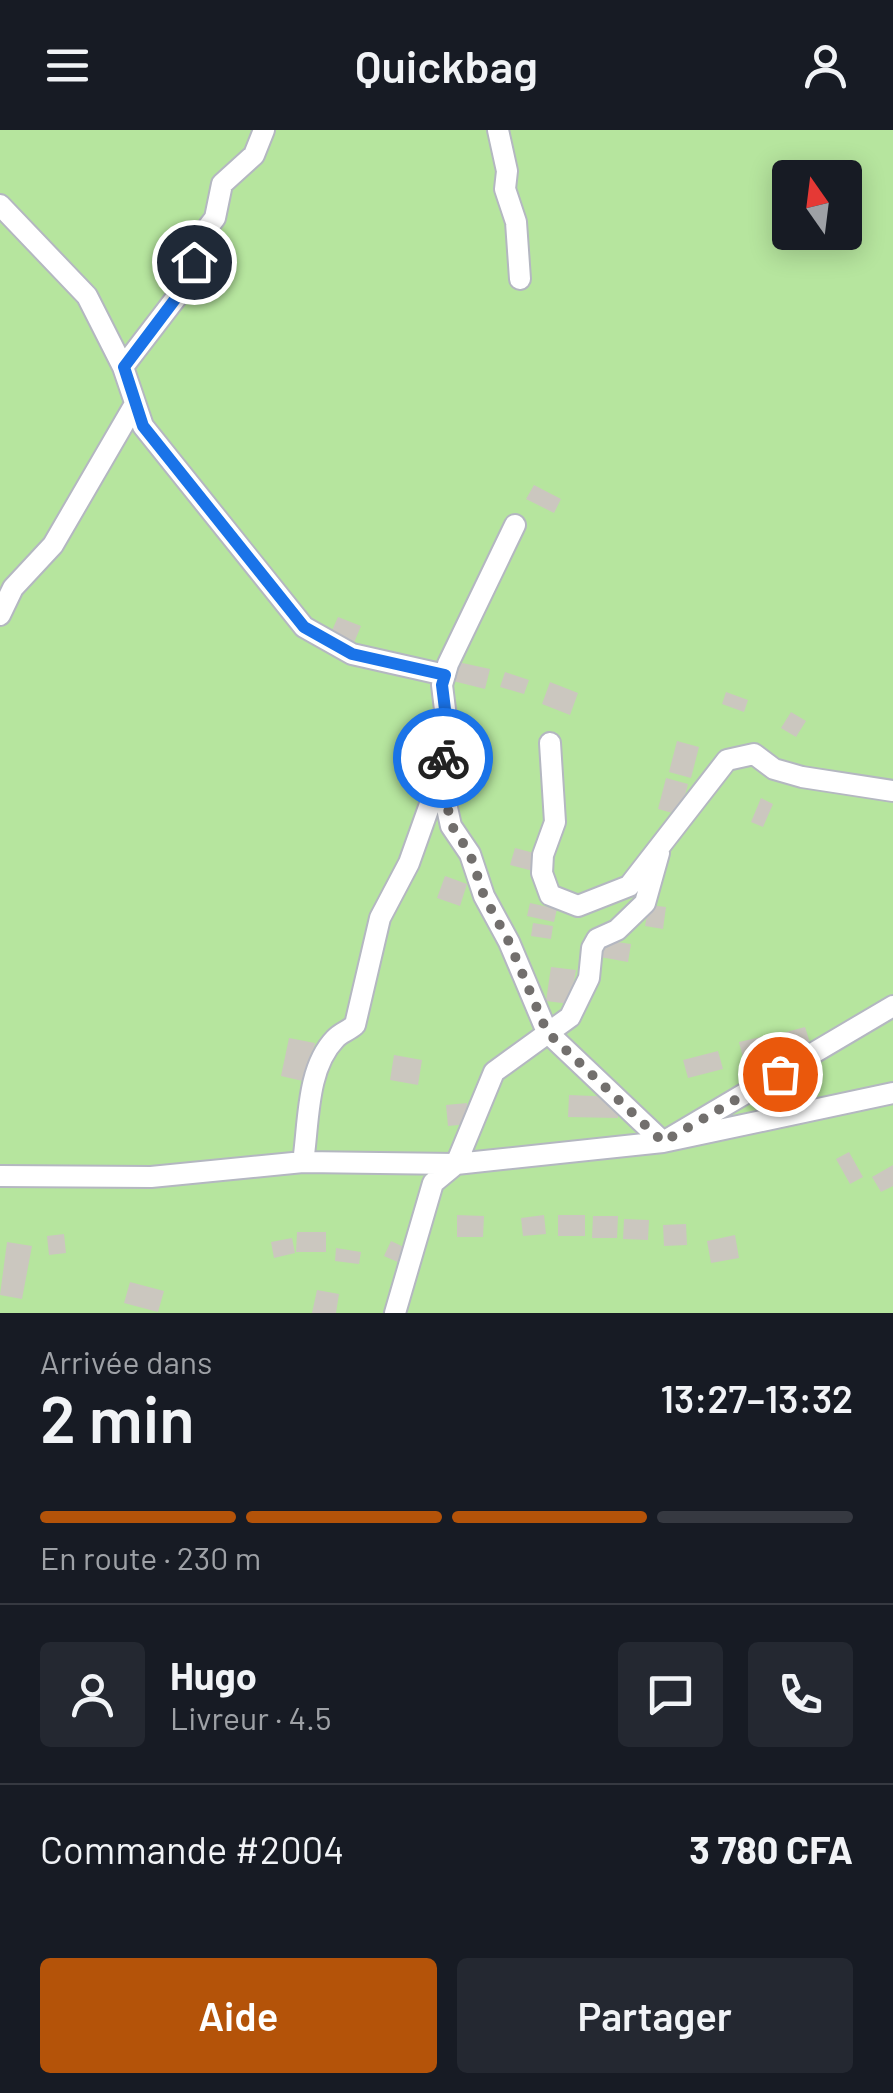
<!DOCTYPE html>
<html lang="fr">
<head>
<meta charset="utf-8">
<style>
	body { margin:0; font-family:Barlow,sans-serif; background:#242831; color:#f1f3f6; height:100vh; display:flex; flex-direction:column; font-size:38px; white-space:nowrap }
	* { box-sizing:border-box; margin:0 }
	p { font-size:32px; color:#9ea1a6 }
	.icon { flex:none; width:55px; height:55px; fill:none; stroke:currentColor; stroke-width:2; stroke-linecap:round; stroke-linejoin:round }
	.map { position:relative; height:1183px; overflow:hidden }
	.sheet { display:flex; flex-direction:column; background:#171b24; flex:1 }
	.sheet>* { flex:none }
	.needle { width:65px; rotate:346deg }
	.tools { position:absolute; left:772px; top:30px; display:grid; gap:20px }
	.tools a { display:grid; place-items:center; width:90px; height:90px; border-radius:10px; background:#171b24; box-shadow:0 5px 25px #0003; font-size:50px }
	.pin { position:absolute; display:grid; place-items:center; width:85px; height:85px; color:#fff; margin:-42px; border:5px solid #fff; border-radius:50%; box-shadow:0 2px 10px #0007 }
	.courier { position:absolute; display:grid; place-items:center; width:100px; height:100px; margin:-50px; border:8px solid #1a73e8; border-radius:50%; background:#fff; color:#222; box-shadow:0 2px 12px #0007 }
	.headline em { font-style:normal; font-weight:600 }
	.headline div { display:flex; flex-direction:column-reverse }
	.headline { display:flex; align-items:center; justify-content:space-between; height:170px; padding:0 40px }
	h1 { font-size:65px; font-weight:600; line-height:75px }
	.bar { display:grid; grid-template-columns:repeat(4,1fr); gap:15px 10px; align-content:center; height:120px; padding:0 40px }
	.bar i { height:12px; border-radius:8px; background:#363941 }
	.bar .selected { background:#b45309 }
	.bar p { grid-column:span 4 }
	.line { display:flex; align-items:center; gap:25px; padding:0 40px; border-top:2px solid #363941 }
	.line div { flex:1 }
	.round { display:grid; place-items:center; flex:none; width:105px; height:105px; border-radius:10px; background:#242831 }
	.action { display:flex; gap:20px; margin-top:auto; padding:20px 40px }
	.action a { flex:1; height:115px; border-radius:10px; background:#b45309; color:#fff; font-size:40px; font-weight:600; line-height:115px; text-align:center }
	.action a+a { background:#242831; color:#f1f3f6 }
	header { display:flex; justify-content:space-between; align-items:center; height:130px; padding:0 40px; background:#171b24; font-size:45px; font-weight:600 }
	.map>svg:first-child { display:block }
	.green { fill:#b6e59e; fill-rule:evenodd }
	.building { fill:#cbc7bf }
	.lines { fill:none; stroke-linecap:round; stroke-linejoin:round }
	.minor-casing { stroke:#b4b7c1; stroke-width:24 }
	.minor { stroke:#fff; stroke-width:20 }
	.done { stroke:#726f6d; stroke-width:10; stroke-dasharray:0 18 }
	.route { stroke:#1a73e8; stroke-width:12 }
</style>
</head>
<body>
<header><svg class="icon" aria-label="menu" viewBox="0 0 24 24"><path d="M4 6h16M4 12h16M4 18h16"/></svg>Quickbag<svg class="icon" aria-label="person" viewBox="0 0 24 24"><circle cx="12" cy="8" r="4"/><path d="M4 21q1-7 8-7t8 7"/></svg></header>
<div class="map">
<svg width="893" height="1183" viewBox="0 0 893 1183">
	<rect width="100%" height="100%" fill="#efe9e1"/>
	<path class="green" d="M0,0H893V1183H0ZM790,48H845V102H790Z"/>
	<path class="building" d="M534,355L561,369L554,383L526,369Z
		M338,487L361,496L353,515L330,505Z
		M458,532L490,539L485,559L453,551Z
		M505,542L529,550L524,564L500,557Z
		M550,552L578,563L570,585L542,574Z
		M726,562L748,570L744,582L722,574Z
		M791,582L806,591L796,607L781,598Z
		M677,611L699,617L691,648L669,642Z
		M666,648L688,654L680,685L658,679Z
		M761,668L773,674L763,697L751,692Z
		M515,718L538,724L533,741L510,735Z
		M445,746L467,754L460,776L437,768Z
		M530,773L557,779L554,792L527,786Z
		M649,775L666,777L663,799L645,796Z
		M533,793L553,796L551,809L531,806Z
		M603,810L631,814L628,832L600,827Z
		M551,837L576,840L570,874L546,871Z
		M805,897L811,916L788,922L783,903Z
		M769,905L775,929L745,936L739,912Z
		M289,908L315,913L307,952L281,946Z
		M718,921L723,939L688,948L683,930Z
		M394,925L422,930L418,955L390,950Z
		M569,965L618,967V988L568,987Z
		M467,973L469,994L448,996L446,975Z
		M849,1022L863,1047L850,1054L836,1029Z
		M893,1035V1056L881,1062L872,1047Z
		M457,1085L484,1086L483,1107H457Z
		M544,1085L546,1104L523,1106L521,1088Z
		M558,1085H585V1106H558Z
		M593,1086H618L617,1108H592Z
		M624,1089L649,1090L648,1110L623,1109Z
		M686,1094L687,1115L664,1116L663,1095Z
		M297,1102H326V1122H296Z
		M64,1104L66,1123L49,1125L47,1106Z
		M735,1105L739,1128L711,1133L707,1111Z
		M292,1108L295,1123L274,1128L271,1112Z
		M391,1111L406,1118L400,1133L384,1126Z
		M7,1112L32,1116L22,1169L0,1165Z
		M336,1118L361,1122L359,1134L335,1131Z
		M130,1152L164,1161L158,1182L124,1173Z
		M317,1160L339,1164L336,1183H312Z"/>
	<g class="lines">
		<g class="minor-casing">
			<path id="minor" d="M498,0L507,41L505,59L516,92L520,149
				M0,75L87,166L123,237L143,296L304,497L352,524L445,545
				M123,237L179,164C184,140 194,146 192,118L215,88L222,54L254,25L264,0
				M0,485L13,458L53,415L135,274
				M550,613L555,692L543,725L542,743L550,765L578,776L629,756L727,630L754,624L774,639L802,647L893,661
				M440,646L451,696L470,724L484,766L509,812L547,902L663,1012L893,876
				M303,1032C309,994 306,939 335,909C340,903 348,901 355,895L380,788L409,733L440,646L448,604L442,555L448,534L515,395
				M0,1046L151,1047L303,1032L456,1034L663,1012L893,963
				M395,1183L433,1053L456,1034L494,942L570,887L589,848L592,818L597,809L617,800L645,773L659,723"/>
		</g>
		<use href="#minor" class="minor"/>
	</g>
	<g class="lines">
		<path class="done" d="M443,628L440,646L452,696L470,724L484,766L509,812L547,902L663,1012L780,944"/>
		<path class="route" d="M194,132L181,154L179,164L124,237L143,296L304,497L352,524L445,545L442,555L448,604L443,628"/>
	</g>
</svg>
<div class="tools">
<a><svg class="needle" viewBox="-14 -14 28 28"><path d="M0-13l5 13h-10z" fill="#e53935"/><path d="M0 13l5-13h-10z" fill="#9ea1a6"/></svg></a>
</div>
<div class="pin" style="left:780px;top:944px;background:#ea580c"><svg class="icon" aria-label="bag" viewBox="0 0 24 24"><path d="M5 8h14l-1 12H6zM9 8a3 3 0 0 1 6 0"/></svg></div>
<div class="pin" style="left:194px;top:132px;background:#1f2937"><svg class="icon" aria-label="home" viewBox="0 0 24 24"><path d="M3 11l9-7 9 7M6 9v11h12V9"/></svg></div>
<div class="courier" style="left:443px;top:628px"><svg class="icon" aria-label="bike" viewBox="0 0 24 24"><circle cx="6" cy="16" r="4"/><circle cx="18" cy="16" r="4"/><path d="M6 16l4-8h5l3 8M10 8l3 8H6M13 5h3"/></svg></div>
</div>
<section class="sheet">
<div class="headline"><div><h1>2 min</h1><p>Arrivée dans</p></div><em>13:27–13:32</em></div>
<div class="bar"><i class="selected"></i><i class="selected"></i><i class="selected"></i><i></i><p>En route · 230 m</p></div>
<div class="line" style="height:180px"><a class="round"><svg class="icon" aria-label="person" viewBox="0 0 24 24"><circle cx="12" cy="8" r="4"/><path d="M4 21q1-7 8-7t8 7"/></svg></a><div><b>Hugo</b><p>Livreur · 4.5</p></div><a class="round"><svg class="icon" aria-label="chat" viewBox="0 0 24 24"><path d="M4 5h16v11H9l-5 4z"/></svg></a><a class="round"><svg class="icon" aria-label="phone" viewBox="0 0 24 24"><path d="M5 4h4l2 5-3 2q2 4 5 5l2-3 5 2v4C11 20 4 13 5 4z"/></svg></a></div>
<div class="line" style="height:130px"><div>Commande #2004</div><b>3 780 CFA</b></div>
<div class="action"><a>Aide</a><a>Partager</a></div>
</section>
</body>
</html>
